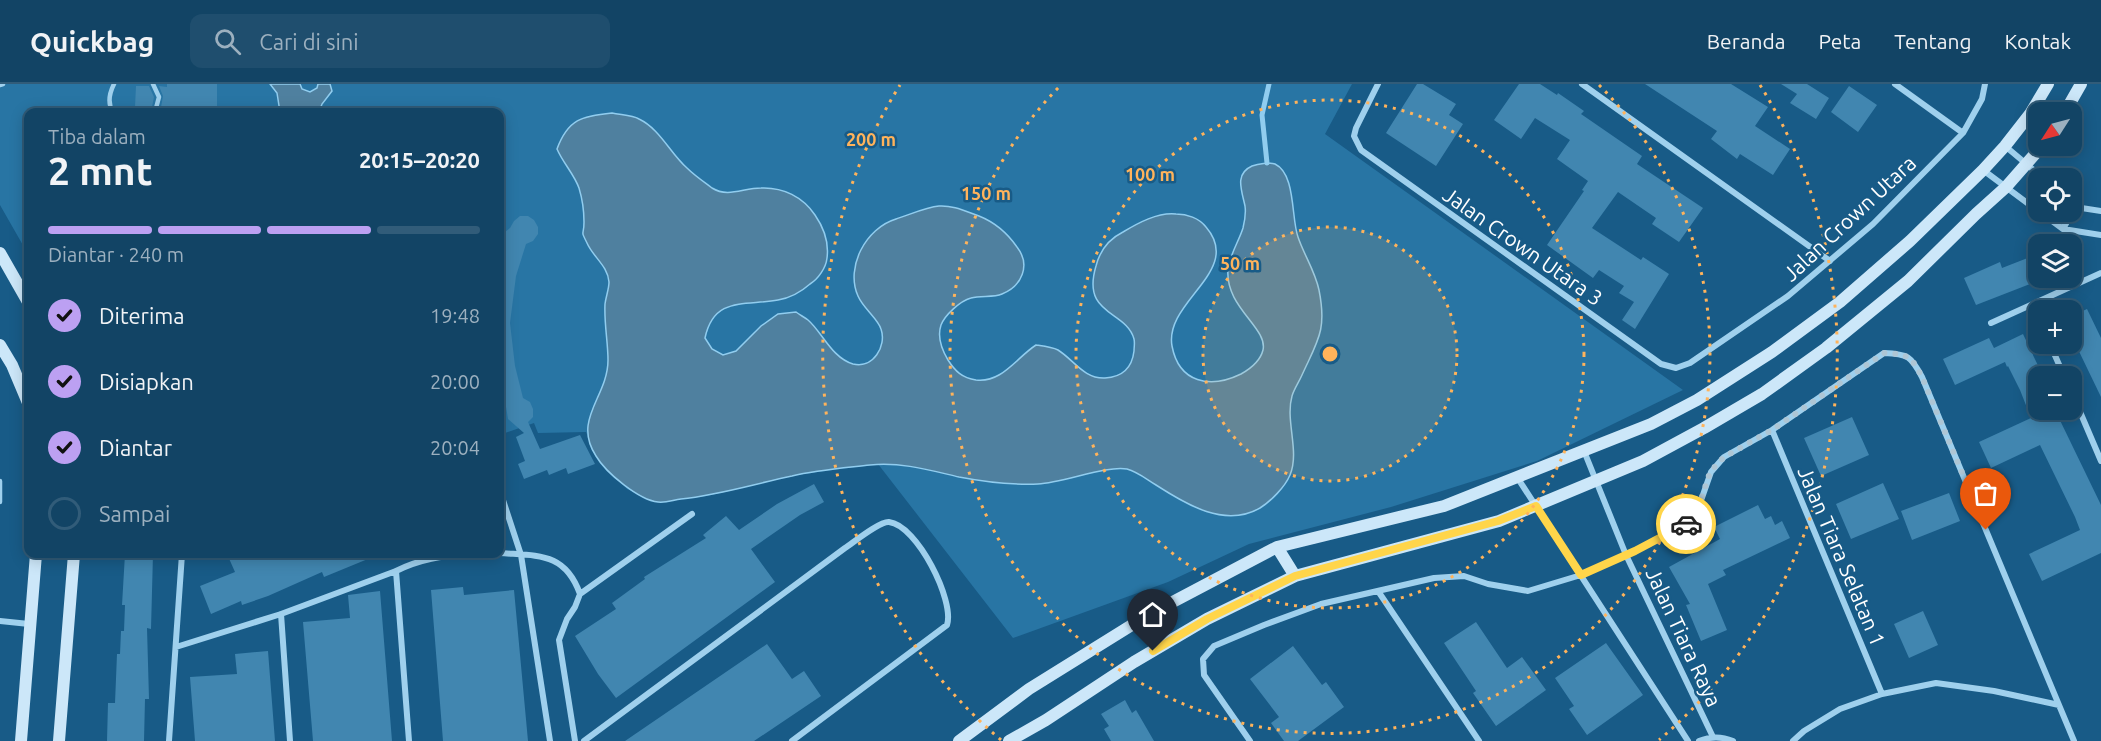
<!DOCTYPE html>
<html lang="id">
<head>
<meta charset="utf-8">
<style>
	body { margin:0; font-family:Ubuntu,sans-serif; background:#1f4e6e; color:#f1f3f6; height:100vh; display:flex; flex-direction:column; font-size:22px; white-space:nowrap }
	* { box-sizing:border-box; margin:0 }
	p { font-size:20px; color:#9cb0bf }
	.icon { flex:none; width:33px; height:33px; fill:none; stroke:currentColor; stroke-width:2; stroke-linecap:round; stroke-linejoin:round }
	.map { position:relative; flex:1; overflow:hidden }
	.panel { position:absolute; left:24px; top:24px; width:480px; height:450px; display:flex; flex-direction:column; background:#124465; border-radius:12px; box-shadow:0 3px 15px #0003,0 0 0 2px #315c79 }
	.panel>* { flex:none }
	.needle { width:39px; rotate:234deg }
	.buttons { position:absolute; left:2028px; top:18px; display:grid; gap:12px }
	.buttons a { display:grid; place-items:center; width:54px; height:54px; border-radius:12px; background:#124465; box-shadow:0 3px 15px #0003,0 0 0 2px #315c79; font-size:30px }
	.pin { position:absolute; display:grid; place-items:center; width:51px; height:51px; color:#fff; margin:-62px -26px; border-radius:50% 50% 50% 0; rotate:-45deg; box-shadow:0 0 6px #0007 }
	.pin .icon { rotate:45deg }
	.courier { position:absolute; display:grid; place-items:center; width:60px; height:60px; margin:-30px; border:4px solid #ffd54a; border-radius:50%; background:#fff; color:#222; box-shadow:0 2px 8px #0007 }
	.head em { font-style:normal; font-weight:700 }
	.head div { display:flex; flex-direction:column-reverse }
	.head { display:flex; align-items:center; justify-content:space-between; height:102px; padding:0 24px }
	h1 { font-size:39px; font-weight:700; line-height:45px }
	.bar { display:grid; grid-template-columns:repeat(4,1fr); gap:9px 6px; align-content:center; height:72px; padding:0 24px }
	.bar i { height:8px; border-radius:4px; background:#315c79 }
	.bar .on { background:#bca0f2 }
	.bar p { grid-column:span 4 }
	ol { padding:0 24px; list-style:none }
	li { display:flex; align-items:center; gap:18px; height:66px }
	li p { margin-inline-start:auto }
	li .icon { padding:6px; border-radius:50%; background:#bca0f2; color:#111; stroke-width:4 }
	li:last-child { color:#9cb0bf }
	li i { width:33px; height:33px; border:3px solid #315c79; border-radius:50% }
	header { display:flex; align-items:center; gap:36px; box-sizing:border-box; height:84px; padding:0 30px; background:#124465; border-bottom:2px solid #315c79 }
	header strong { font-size:28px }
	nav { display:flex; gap:33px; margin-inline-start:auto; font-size:21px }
	.search { width:420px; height:54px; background:#1f4e6e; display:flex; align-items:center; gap:15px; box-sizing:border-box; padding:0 21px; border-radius:12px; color:#9cb0bf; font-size:22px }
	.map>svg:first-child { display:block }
	.green { fill:#2875a4 }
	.water { fill:#4f809f; stroke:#91cdef; stroke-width:1.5 }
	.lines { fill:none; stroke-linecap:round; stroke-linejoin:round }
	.stream { stroke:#91cdef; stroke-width:5 }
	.building { fill:#4186b0 }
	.lane { stroke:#9fd0ed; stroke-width:4.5 }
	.street { stroke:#9fd0ed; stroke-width:6 }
	.secondary { stroke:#cce7f9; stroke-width:12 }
	.done { stroke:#aec6d5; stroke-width:6; stroke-dasharray:0 10.8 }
	.route { stroke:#ffd54a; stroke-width:8 }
	.ring { fill:none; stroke:#ffb35b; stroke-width:3; stroke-dasharray:3 6 }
	.labels { text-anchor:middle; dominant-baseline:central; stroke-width:5; stroke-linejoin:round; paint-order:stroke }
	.street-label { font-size:21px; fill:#fff; stroke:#185b87 }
	.centre { fill:#ffb35b; stroke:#185b87; stroke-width:3 }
	.ring-label { font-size:18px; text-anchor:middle; font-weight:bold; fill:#ffb35b; stroke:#185b87; stroke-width:5; stroke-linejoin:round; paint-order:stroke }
</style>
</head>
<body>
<header>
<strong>Quickbag</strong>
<div class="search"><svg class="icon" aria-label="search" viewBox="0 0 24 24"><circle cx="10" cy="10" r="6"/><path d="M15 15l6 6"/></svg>Cari di sini</div>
<nav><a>Beranda</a><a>Peta</a><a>Tentang</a><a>Kontak</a></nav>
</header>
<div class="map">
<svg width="2101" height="657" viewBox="0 0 2101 657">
	<rect width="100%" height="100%" fill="#185b87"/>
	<path class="green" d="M0,0H1352L1325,50L1683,306L1537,377L1391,423L1249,460L1168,498L1013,554L878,380L796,391L707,412L656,418L627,405L596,372L586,348L538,349L534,339L505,349L500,340V28H28V170L0,121Z"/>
	<path class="water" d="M270,0H300L302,5L310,8L317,4L318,0H330L332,7L322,20L319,28H280L277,9Z
		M612,29C621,31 632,31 639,35C660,45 670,69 687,84C694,91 704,98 712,104C728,114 743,104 761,104C783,103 803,113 815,131C824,144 829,159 827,174C826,184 818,195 810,200C801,208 790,214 778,216C745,222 714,212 705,254L712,265L723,271L736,267L761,242L778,230L796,228C800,231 804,233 808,236C822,248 832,274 853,280C873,285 887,262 881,245C878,235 863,224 858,212C845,183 866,144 896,135C909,131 926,123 939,122C953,121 967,128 979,132C994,138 1008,150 1017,163C1031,181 1022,202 1002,210C993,214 981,211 971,214C960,217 945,231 941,241C937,253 942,266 948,276C955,287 962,294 976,296C1002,299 1016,274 1036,261C1043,262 1052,263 1058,266C1074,276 1084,295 1105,294C1123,293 1132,284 1134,267C1134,263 1135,259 1134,255C1126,226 1081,232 1096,182C1100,166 1109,155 1123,148C1138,139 1158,128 1176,130C1187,130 1199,134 1206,143C1244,187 1164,217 1172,262C1179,299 1210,305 1241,290C1250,285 1260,278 1263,266C1268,244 1225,223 1228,186C1229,172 1239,157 1243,144C1245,136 1246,129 1245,122C1242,107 1234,90 1252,82C1258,80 1269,78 1275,80C1296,90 1291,134 1298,153C1304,171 1315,187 1319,206C1327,246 1318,256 1302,291C1299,298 1294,305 1292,312C1285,337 1300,367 1290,391C1285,403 1271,417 1260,424C1225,444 1187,421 1156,401C1146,395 1138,388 1127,385C1107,381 1063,399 1038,400C1011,401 985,398 959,393C929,386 902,378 870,381C844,384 817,386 792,392C754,400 719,411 681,415C673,416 666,419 658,418C639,416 606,389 596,372C572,335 608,313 608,276C608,258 604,239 605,220C606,212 609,205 609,198C608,182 593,173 587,159C580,145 584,153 584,138C584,127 582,114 579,104C574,90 563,79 557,65C568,35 582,32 612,29Z"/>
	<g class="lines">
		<path class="stream" d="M1267,79L1262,31L1269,0"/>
	</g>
	<path class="building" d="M167,0H217V28H167V23H161L163,12L159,2L167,3Z
		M1417,0H1423L1456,20L1449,31L1463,40L1436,82L1386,49Z
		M1519,0H1540L1557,11L1558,9L1584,27L1581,30L1642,72L1637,80L1703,124L1679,158L1652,140L1656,134L1618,108L1592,144L1641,176L1643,173L1669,190L1635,245L1622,236L1634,218L1619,209L1624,202L1599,186L1593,194L1547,161L1584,107L1582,106L1588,97L1557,75L1570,56L1535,34L1521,55L1494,36Z
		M1645,0H1731L1768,23L1755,42L1790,65L1773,91L1740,70L1737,75L1711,55L1717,47Z
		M1781,0H1807L1829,14L1816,35L1790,19L1797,10Z
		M136,2H149L154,13L152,23H135Z
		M1849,2L1877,21L1858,48L1831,28Z
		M520,132H528L534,136L538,143V150L533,157L526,160L516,192L510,239L515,282L523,314L530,318L533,325V333L528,338L540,365L580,351L595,380L568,390L566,384L549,391L547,386L524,395L518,380L525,377L516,353L524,349L508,335L500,286V152L510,144L514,137Z
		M2038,170V194L2030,198V200L1976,221L1964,194L2000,178L2002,184Z
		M2087,225L2101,254V313L2074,257L2076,256L2072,245V232Z
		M2023,250L2043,292H2038V326H2055L2101,421V469L2042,497L2029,470L2080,446L2075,433L2040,361L1991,384L1979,358L2031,334L2020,306L2008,282L2007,283L2005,278L1955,301L1943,275L1989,254L1994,264Z
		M1852,333L1869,371L1821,392L1804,354Z
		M1883,399L1899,435L1851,455L1836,420Z
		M814,400L824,418L800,431L751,465L775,498L616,614L598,590L575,552L616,525L612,519L645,495L644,493L706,454L703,451L726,432L739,446L777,420Z
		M1949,409L1960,437L1912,456L1901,427Z
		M1758,421L1765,435L1771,432L1775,441L1782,437L1790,454L1723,486L1726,491L1708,500L1727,546L1701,557L1686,521L1690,520L1669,483L1720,455L1714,443Z
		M125,470H153L151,545L147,544L149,615H145L144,657H107L108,619H115L117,570H120L121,547H124L125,521H122Z
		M227,470H380L324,493L322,488L268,512L242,521L241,517L211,530L200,502L235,488Z
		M463,503L464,511L514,506L528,657H443L431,506Z
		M380,507L392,657H313L303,538L350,534L348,511Z
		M1923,527L1938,561L1909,574L1894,540Z
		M1476,538L1507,584L1522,573L1546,606L1496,642L1473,609L1476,607L1444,559Z
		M1606,559L1643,611L1587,651L1569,625L1574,622L1555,594Z
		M767,560L792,595L804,587L821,612L754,657H625Z
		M1293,562L1322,601L1326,598L1344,623L1298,657H1284L1271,639L1279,633L1250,595Z
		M268,567L275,657H195L190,593L237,590L235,570Z
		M1125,616L1132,629L1136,626L1154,657H1111L1104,645L1109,642L1101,630Z"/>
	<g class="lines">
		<path class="lane" d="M153,0L159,13L155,28
			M0,1L3,0
			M113,28C107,19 109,10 114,0
			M28,86C23,94 23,100 28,108
			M0,397V418"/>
		<path class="street" d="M1378,0L1356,44L1354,52L1361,66L1661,280L1676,284L1690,279L1788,212L1873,140L1963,49L1982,15L1985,0
			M1582,0L1830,177
			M1895,0L1963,49
			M2005,62L2043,94
			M1983,86L2038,127
			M2072,120L2075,123L2101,127
			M2040,128L2063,145L2101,151
			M2063,145L2075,123
			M2033,220L2038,234
			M1991,239L2101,189
			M2050,260L2064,292
			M2072,309L2101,377
			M1772,346L1882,610
			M1584,367L1626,471L1713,653
			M1517,393L1688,657
			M500,407L521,471L550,657
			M500,469C538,472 565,468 580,510L575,523L567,535L559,556L575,657
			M396,487L409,657
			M1378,507L1479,657
			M580,510L692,430
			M281,530L290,657
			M0,537L29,540
			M176,563L281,530L396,487C420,475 442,472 468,470
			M169,657L182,470
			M584,657L845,464C854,458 880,437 889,438C917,441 955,517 947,541L792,657
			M1250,657L1204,591L1203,575L1214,562L1264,541L1321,520L1434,494L1464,492L1488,500L1528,507L1581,491L1635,467L1684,441L1698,425L1711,388L1724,373L1772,346L1884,269C1908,270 1911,272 1922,293L2074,657
			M1699,657C1711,652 1721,652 1733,657
			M1793,657L1804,647L1840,625L1882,610L1936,599L1994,607L2059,621"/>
		<path class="secondary" d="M2065,28L2081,0
			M0,169L28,218
			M0,261L12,281L28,319
			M1277,463L1295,492
			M21,657L36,470
			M59,657L74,470
			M959,657L1029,605L1148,531L1277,463L1444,422L1651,340L1697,316L1772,268L1840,218L1910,157L1983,86L2005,62L2030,30L2048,0
			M1009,657L1046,636L1134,578L1207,535L1295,492L1499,437L1643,377L1704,344L1762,310L1826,264L1908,197L1976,130L2006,103L2042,62"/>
	</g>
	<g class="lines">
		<path class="done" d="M1686,440L1698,425L1710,388L1724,373L1772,346L1884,269C1908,270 1911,272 1922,293L1986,446"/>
		<path class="route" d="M1153,567L1207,535L1295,492L1498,437L1536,422L1581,491L1635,467L1686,440"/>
	</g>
	<circle cx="1330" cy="270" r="127" fill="#ffb35b" fill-opacity=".12"/>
	<g class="ring">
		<circle cx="1330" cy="270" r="127"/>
		<circle cx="1330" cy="270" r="254"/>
		<path d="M1599 1A380 380 0 1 1 1061 1"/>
		<path d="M1001 656A507 507 0 0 1 900 1M1760 1A507 507 0 0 1 1659 656"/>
	</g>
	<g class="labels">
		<g class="street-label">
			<text transform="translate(1849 134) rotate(-43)">Jalan Crown Utara</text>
			<text transform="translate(1523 162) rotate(35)">Jalan Crown Utara 3</text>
			<text transform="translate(1842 472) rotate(67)">Jalan Tiara Selatan 1</text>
			<text transform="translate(1684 553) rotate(65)">Jalan Tiara Raya</text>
		</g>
	</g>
	<circle cx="1330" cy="270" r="9" class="centre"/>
	<g class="ring-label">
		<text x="871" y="62">200 m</text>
		<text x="1150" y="97">100 m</text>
		<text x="986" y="116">150 m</text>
		<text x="1240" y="186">50 m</text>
	</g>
</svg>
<div class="buttons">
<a><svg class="needle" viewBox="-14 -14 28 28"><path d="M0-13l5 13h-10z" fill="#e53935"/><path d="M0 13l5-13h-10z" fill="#9cb0bf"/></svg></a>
<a><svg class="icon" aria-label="locate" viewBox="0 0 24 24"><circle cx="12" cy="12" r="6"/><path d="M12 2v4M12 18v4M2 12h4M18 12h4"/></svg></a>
<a><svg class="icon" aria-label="layers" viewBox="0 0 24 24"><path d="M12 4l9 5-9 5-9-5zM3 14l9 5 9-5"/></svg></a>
<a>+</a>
<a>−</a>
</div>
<div class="pin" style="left:1986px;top:446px;background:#ea580c"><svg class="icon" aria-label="bag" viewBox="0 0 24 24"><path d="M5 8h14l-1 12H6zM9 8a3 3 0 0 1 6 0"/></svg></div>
<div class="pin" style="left:1153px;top:567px;background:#1f2937"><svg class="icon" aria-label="home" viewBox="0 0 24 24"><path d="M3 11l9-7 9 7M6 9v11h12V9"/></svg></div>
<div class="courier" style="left:1686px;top:440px"><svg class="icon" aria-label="car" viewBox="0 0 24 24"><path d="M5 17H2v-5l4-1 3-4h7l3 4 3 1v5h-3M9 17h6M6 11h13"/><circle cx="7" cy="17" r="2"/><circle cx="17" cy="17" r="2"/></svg></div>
<section class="panel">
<div class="head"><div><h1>2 mnt</h1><p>Tiba dalam</p></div><em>20:15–20:20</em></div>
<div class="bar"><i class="on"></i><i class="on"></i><i class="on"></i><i></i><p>Diantar · 240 m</p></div>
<ol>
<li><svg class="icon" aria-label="check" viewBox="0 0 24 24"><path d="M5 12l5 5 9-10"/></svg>Diterima<p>19:48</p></li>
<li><svg class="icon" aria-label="check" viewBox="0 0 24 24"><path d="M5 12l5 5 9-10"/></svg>Disiapkan<p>20:00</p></li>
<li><svg class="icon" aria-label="check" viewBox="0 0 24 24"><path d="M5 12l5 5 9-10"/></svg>Diantar<p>20:04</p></li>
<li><i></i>Sampai</li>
</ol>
</section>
</div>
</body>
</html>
